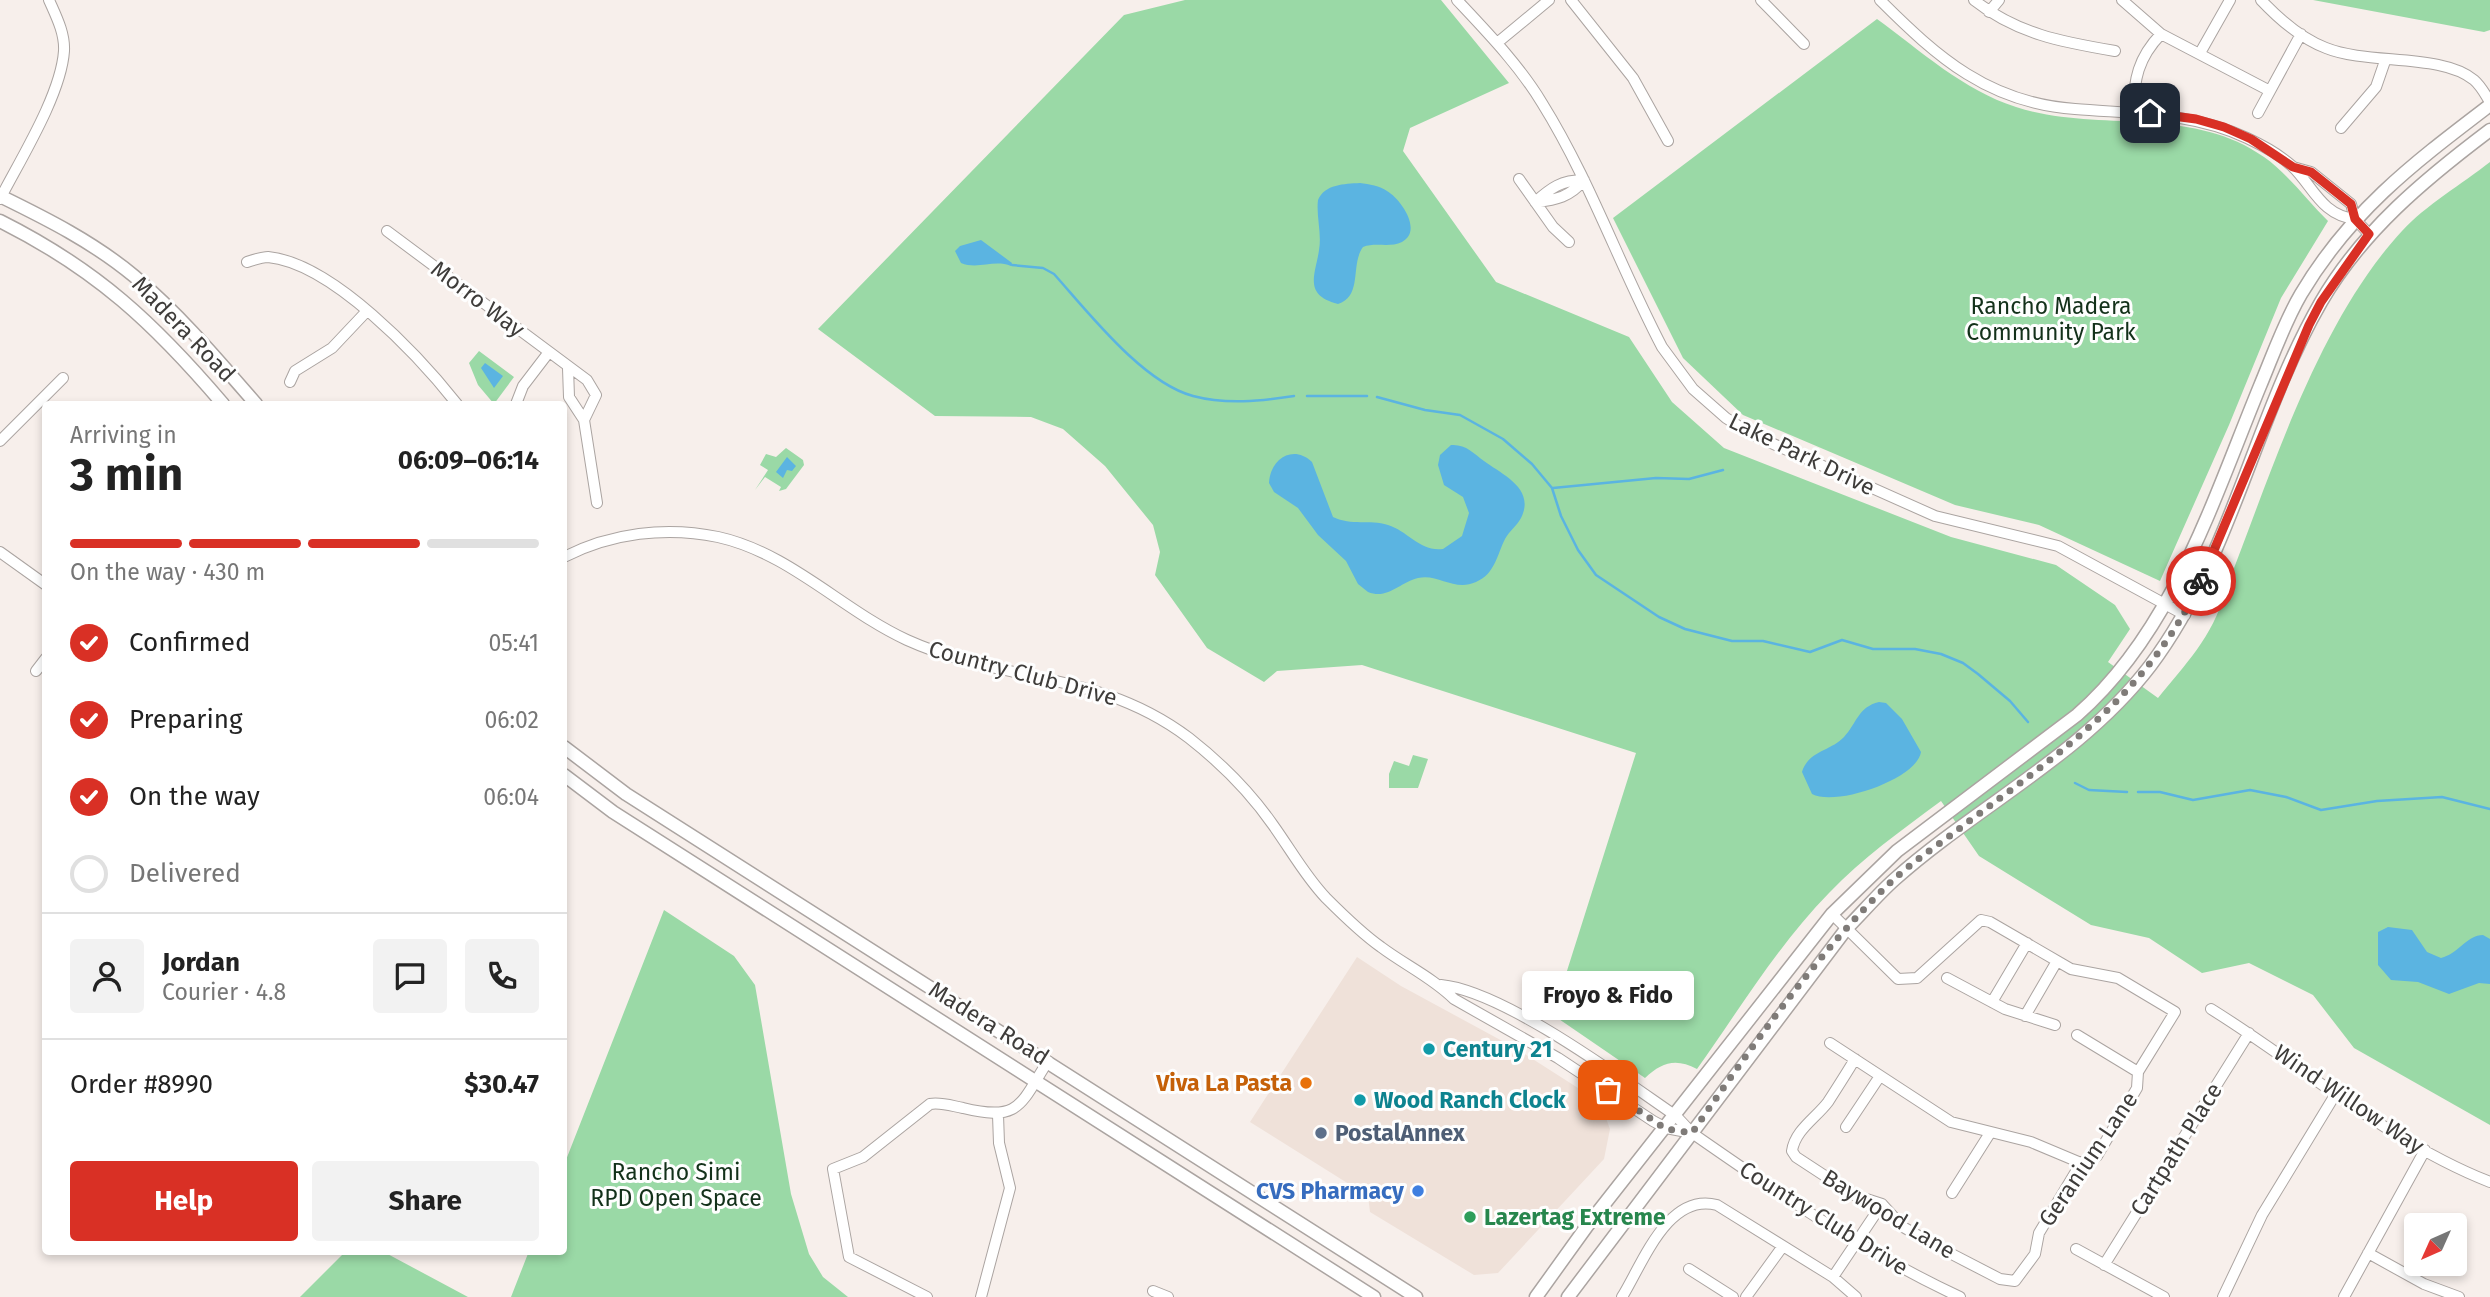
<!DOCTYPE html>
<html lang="en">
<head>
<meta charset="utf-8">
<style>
	body { margin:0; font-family:"Fira Sans",sans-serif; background:#f2f2f2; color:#222; height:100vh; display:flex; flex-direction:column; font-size:26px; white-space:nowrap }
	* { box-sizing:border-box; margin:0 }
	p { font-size:23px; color:#767676 }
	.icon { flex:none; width:38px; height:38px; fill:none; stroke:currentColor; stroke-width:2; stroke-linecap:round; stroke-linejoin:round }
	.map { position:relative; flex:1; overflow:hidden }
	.drawer { position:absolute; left:42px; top:401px; width:525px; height:854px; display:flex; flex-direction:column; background:#fff; border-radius:7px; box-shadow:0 4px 10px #0003 }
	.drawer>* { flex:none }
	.needle { width:46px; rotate:225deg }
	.buttons { position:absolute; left:2404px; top:1213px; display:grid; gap:14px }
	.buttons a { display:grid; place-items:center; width:63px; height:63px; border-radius:7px; background:#fff; box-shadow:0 4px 10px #0003; font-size:35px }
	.pin { position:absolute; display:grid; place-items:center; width:60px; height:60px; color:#fff; margin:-30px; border-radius:14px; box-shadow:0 4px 10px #0006 }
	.courier { position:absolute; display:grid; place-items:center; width:70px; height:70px; margin:-35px; border:5px solid #d93025; border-radius:50%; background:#fff; color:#222; box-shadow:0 2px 9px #0007 }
	.bubble { position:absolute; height:49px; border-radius:7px; background:#fff; box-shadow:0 4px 10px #0003; font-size:23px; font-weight:700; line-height:49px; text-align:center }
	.overview em { font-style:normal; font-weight:700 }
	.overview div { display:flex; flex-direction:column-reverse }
	.overview { display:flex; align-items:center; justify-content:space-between; height:119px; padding:0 28px }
	h1 { font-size:46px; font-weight:700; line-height:52px }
	.bar { display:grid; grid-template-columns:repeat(4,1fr); gap:10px 7px; align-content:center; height:84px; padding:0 28px }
	.bar i { height:9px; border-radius:5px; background:#e0e0e0 }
	.bar .selected { background:#d93025 }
	.bar p { grid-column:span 4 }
	.line { display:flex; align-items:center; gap:18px; padding:0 28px; border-top:2px solid #e0e0e0 }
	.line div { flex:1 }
	.round { display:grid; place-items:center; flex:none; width:74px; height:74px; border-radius:7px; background:#f2f2f2 }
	ol { padding:0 28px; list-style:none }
	li { display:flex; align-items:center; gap:21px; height:77px }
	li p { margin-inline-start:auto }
	li .icon { padding:7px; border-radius:50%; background:#d93025; color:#fff; stroke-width:4 }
	li:last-child { color:#767676 }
	li i { width:38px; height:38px; border:4px solid #e0e0e0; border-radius:50% }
	.action { display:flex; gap:14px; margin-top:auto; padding:14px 28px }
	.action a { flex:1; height:80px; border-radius:7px; background:#d93025; color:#fff; font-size:28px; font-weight:700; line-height:80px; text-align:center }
	.action a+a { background:#f2f2f2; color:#222 }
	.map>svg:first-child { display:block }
	.built { fill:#efe1d9 }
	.green { fill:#9ad9a6 }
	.water { fill:#5bb4e1 }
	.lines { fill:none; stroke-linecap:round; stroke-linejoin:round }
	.stream { stroke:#5bb4e1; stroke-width:2.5 }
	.minor-casing { stroke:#aba4a1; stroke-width:12 }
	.major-casing { stroke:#aba4a1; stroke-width:15 }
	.minor { stroke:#fff; stroke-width:10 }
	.major { stroke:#fff; stroke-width:12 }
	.done { stroke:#7f7b78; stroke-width:7; stroke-dasharray:0 12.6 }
	.route { stroke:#d93025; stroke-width:9 }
	.culture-dot { fill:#0f9aa8; stroke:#fefefe; stroke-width:2.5 }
	.food-dot { fill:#e8710a; stroke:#fefefe; stroke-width:2.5 }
	.service-dot { fill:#5c6f8a; stroke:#fefefe; stroke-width:2.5 }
	.shop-dot { fill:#3f7fe0; stroke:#fefefe; stroke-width:2.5 }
	.leisure-dot { fill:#2e9e5b; stroke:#fefefe; stroke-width:2.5 }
	.labels { text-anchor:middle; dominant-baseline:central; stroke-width:6; stroke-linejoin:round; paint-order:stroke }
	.street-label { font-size:23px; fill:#3e3c3a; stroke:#fefefe }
	.park-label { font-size:23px; fill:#13311a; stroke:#fefefe }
	.culture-label { font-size:23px; font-weight:bold; fill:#0d838f; stroke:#fefefe; text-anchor:start }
	.food-label { font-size:23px; font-weight:bold; fill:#c56008; stroke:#fefefe; text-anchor:end }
	.service-label { font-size:23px; font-weight:bold; fill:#4e5e75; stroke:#fefefe; text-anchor:start }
	.shop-label { font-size:23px; font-weight:bold; fill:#366cbe; stroke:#fefefe; text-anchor:end }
	.leisure-label { font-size:23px; font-weight:bold; fill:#27864d; stroke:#fefefe; text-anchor:start }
</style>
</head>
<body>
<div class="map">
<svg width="2490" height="1297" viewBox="0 0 2490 1297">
	<rect width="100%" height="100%" fill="#f7efeb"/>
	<path class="built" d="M1357,957L1401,986L1517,1049L1600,1102L1610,1129L1604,1159L1498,1273L1474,1275L1370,1212L1368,1196L1250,1122Z"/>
	<path class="green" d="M1185,0H1441L1509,83L1410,128L1403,151L1496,282L1629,337L1672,402L1724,448L1951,537L2056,565L2115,605L2130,629L2108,662L2158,698C2184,666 2214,635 2224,594C2270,478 2316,324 2402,231C2426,205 2462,184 2490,162V1125L2354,1048L2313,995L2249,963L2202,973L2149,938L2091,925L1979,856L1941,801C1902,830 1862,858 1829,893C1778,945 1739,1010 1697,1069C1676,1058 1662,1062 1645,1078L1553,1015L1636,753L1362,665L1277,671L1264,682L1207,648L1155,575L1160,552L1153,525L1105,466L1063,429L1031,417L935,416L818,329L1124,15Z
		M2313,0H2490V30L2484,32Z
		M1877,19C1921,51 1963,90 2016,107C2096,133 2191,105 2264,157C2287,173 2307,200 2328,221L2281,298L2229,425L2160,581L2039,525L1955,505L1743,415L1683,358L1613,218Z
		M479,351L514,377L494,404L478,385L469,363Z
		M786,448L803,460L804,465L786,489L779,491L781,487L765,477L755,490L768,470L760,465L766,454L776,457Z
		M1413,755L1428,759L1418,788H1389V774L1394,761L1409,766Z
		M664,910L734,956L755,985L791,1194L809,1254L823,1277L848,1297H511L529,1251H564V1165Z
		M346,1251H382L468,1297H300Z"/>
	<path class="water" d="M1360,183C1369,184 1380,186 1387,191C1401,199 1423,231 1402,242C1390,248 1375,242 1363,247C1350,265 1363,296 1338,304C1302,295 1316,273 1319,250C1322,234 1316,216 1318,200C1325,184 1344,184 1360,183Z
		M981,240L1008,260L1012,263L1011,266C994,259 978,270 961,263L955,251L960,246Z
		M485,363L503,376L494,388L481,368Z
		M1451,445C1466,444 1473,453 1484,461C1501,474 1536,488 1521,518C1517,526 1509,531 1505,539C1497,555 1495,574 1476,582C1454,592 1438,573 1418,578C1400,582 1388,600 1368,592L1358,584L1346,561L1318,535L1298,508L1274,492L1269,483C1270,459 1293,444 1312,462L1333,517C1352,526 1369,519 1388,525C1408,531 1420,552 1443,549L1462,536L1469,513L1463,497L1444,485L1438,465L1440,455Z
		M787,457L796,466L792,471L787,470L783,478L776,472Z
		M1879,702L1886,703L1902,719L1921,752C1917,779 1836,807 1812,794L1802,772C1808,751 1831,751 1844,737C1857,723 1858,707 1879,702Z
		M2388,927L2412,930L2427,952L2441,958C2458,954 2467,935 2483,935L2490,939V984L2479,983L2449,994L2418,982L2391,980L2378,965V932Z"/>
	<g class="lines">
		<path class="stream" d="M1012,265L1043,268L1054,274C1088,312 1143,383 1193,396C1227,405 1260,401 1294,396
			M1307,396H1367
			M1377,397L1425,410L1460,415L1503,439L1532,464L1552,488L1561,516L1578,550L1596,575L1659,617L1685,629L1732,641H1763L1810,652L1842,640L1873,649H1915L1941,654L1963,663L1978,674L2010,701L2028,722
			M1553,488L1656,478L1689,479L1723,470
			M2075,783L2089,790L2127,792
			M2138,792H2160L2193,800L2250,790L2286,797L2321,810L2377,801L2442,797L2490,809"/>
		<g class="minor-casing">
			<path id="minor" d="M1457,0C1488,33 1519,65 1542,103C1590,180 1620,267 1662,347L1693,389L1726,418L1751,434L1935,516L2058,546L2185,615
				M1571,0L1633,78L1668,141
				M1761,0L1804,44
				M1880,0C1938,58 1989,103 2075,109C2135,114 2191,112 2247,138C2262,145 2280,155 2292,166C2313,186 2321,215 2355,219
				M1974,0C2017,34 2062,42 2115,51
				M2122,0L2161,34L2270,91
				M2261,0C2279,19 2302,39 2326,48C2368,65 2442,53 2474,80C2481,86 2485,94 2490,102
				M1989,12L1999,0
				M1497,43L1549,0
				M2200,53L2230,0
				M2133,112C2134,79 2138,58 2161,34
				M2258,113L2301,34
				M2341,128L2376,87L2385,61
				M2293,167L2311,172L2351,204L2355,219L2369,234
				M1519,179L1553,227L1569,242
				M0,199C20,160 61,95 64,51C65,33 56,16 49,0
				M1535,202C1551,188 1561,180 1584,180
				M1536,202C1556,200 1570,197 1584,180
				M387,231L587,380L596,395L584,420
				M247,262C253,260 262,257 268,257C332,263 419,356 457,404
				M568,368L569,397L584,420L597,503
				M290,382L295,371L332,348L366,312
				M516,404L523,386L549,352
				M0,441L63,378
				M0,552L46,585
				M564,557C611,533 666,526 718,537C790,553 842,610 907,640C1004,684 1098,669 1189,738C1221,763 1250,792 1273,825C1291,850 1305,876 1326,898C1343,915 1361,933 1381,947C1405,965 1433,978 1454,999L1558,1058L1653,1121L1666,1128L1692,1133
				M36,671L46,658
				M1832,914L1898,979L1917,978L1981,920L1990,922L2071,969L2118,978L2175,1012L2138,1072
				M1947,978L2005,1009L2055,1025
				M1441,985C1504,991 1622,1079 1676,1116L1692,1133C1778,1193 1865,1253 1960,1297
				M1992,1002L2027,943
				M2211,1009C2303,1066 2388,1142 2490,1182
				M2025,1016L2057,961
				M1830,1043L1951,1122L2031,1142L2081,1163
				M1855,1059C1846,1074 1837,1088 1828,1102C1816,1118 1795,1130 1792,1151L1796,1157L1854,1195L1882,1204L1903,1227L1942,1249L2000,1279L2015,1281L2035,1254L2039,1233L2081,1163L2097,1156L2137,1088L2138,1072L2077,1035
				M1846,1127L1880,1076
				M1952,1193L1990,1133
				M2076,1249L2164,1297
				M2368,1253L2424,1284L2459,1297
				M2104,1265L2249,1033
				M1689,1269L1733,1297
				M1833,1277L1882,1204
				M1153,1291L1168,1297
				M927,1297L849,1257L833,1169L863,1157L930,1104C941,1102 952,1106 963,1108C1020,1122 1020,1105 1048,1061
				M981,1297L1010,1188L999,1143L998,1115
				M1622,1297C1643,1263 1668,1192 1717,1205L1833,1277L1856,1297
				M1746,1297L1783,1246
				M2223,1297L2262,1215L2335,1095
				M2344,1297L2425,1150"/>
		</g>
		<g class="major-casing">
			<path id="major" d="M0,196C47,219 93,242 134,276C179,314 217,359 256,404
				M0,221C96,269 154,323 223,404
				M564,747L626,794L1416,1297
				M564,775L613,812L1374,1297
				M1536,1297L1587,1226L1832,914L1897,851L2077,715C2173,631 2213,500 2260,386C2273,355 2284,323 2301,294C2351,210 2414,163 2490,105
				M1568,1297L1847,928C1863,912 1878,894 1895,879C1977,806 2082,755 2150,666C2232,557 2254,418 2321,302C2362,231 2425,179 2490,130"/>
		</g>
		<use href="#minor" class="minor"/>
		<use href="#major" class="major"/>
	</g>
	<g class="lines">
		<path class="done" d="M1608,1090L1666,1129L1692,1133C1750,1049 1819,950 1893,880C1915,860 1941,843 1964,825C2061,752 2147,695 2201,581"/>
		<path class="route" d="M2150,113L2196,119L2224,127L2251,139L2293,167L2311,172L2351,204L2355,219L2369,234L2321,302L2309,325L2201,581"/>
	</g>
	<g class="culture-dot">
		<circle cx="1429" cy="1049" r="7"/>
		<circle cx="1360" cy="1100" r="7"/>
	</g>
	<circle class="food-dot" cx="1306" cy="1083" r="7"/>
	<circle class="service-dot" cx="1321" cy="1133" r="7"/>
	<circle class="shop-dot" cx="1418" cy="1191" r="7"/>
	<circle class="leisure-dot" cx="1470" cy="1217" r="7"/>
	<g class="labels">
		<g class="street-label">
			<text transform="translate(478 299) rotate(37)">Morro Way</text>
			<text transform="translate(184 329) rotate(46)">Madera Road</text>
			<text transform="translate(1802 454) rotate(26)">Lake Park Drive</text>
			<text transform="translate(1023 673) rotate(15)">Country Club Drive</text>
			<text transform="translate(989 1023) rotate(32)">Madera Road</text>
			<text transform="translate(2349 1099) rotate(34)">Wind Willow Way</text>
			<text transform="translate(2176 1149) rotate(-58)">Cartpath Place</text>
			<text transform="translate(2088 1159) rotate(-56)">Geranium Lane</text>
			<text transform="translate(1889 1214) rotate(31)">Baywood Lane</text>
			<text transform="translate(1824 1218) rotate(32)">Country Club Drive</text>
		</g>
		<g class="park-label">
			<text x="2051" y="306">Rancho Madera<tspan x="2051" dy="26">Community Park</tspan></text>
			<text x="676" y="1172">Rancho Simi<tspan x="676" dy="26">RPD Open Space</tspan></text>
		</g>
		<g class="culture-label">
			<text x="1443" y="1049">Century 21</text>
			<text x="1374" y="1100">Wood Ranch Clock</text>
		</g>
		<g class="food-label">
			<text x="1292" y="1083">Viva La Pasta</text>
		</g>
		<g class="service-label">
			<text x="1335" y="1133">PostalAnnex</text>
		</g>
		<g class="shop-label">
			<text x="1404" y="1191">CVS Pharmacy</text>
		</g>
		<g class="leisure-label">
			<text x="1484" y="1217">Lazertag Extreme</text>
		</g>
	</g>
</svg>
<div class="buttons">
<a><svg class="needle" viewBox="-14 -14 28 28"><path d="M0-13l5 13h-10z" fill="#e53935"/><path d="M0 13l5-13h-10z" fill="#767676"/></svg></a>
</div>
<div class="pin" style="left:1608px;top:1090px;background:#ea580c"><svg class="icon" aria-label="bag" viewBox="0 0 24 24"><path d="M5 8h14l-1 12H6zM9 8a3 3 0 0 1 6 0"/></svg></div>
<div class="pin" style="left:2150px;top:113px;background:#1f2937"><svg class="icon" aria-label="home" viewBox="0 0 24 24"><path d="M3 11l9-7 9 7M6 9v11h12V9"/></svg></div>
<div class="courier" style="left:2201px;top:581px"><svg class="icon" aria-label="bike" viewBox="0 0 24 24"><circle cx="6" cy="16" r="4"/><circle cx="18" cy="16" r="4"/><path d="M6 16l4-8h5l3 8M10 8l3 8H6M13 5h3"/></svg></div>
<div class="bubble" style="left:1522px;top:971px;width:172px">Froyo &amp; Fido</div>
<section class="drawer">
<div class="overview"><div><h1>3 min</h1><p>Arriving in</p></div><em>06:09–06:14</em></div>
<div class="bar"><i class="selected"></i><i class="selected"></i><i class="selected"></i><i></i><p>On the way · 430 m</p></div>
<ol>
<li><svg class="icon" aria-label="check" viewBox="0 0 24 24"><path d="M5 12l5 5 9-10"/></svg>Confirmed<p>05:41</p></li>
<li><svg class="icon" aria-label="check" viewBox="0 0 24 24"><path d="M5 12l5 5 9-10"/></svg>Preparing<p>06:02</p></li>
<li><svg class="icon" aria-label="check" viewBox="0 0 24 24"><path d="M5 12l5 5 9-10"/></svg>On the way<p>06:04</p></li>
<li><i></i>Delivered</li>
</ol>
<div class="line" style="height:126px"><a class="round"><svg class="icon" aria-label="person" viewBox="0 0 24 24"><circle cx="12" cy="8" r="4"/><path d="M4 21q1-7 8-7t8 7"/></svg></a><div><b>Jordan</b><p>Courier · 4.8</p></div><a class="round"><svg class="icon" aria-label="chat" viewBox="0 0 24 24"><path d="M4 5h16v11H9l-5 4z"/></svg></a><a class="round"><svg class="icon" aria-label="phone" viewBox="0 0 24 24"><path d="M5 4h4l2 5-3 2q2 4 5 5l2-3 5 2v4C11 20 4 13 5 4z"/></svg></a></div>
<div class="line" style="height:91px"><div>Order #8990</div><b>$30.47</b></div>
<div class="action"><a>Help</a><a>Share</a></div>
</section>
</div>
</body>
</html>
